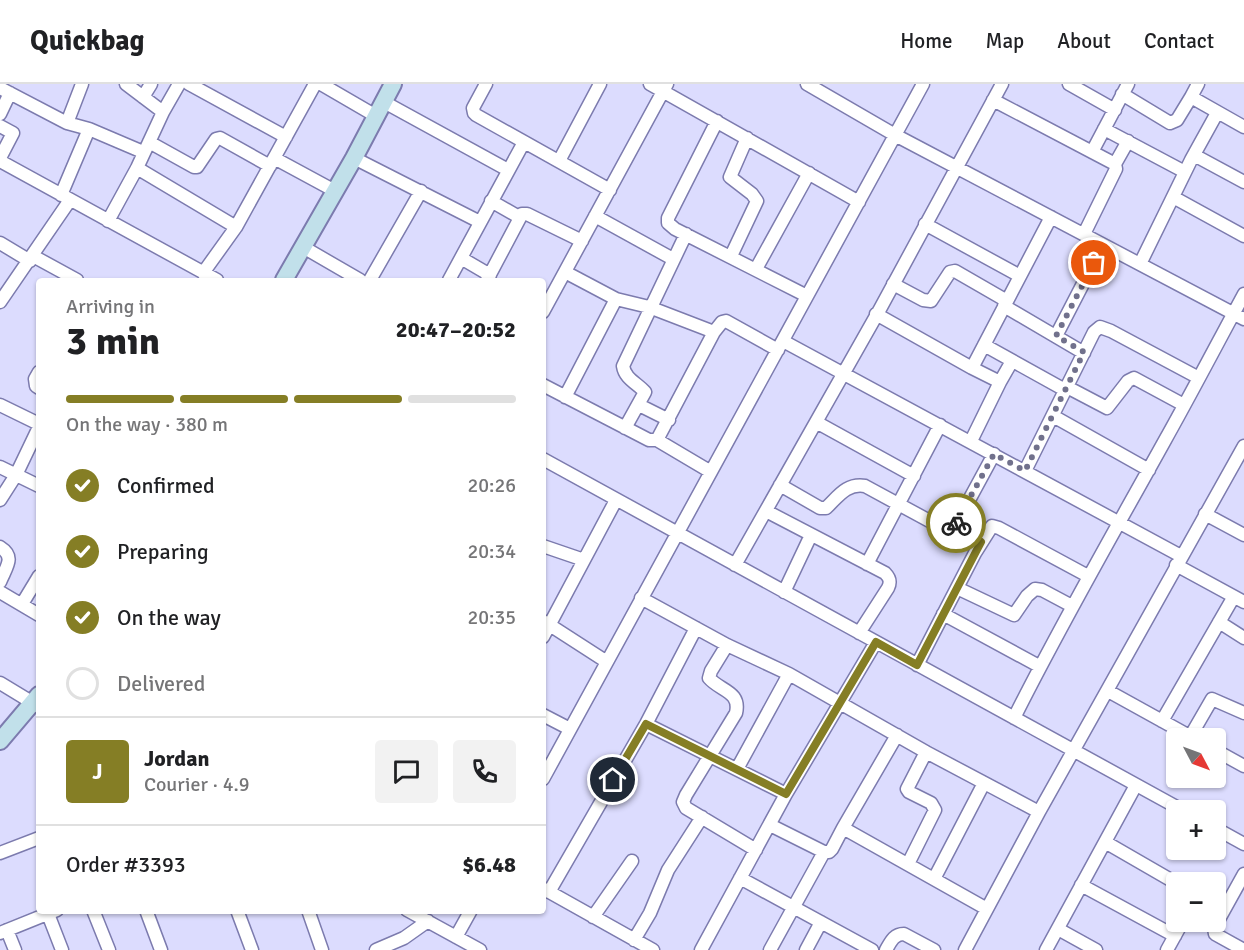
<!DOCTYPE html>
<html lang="en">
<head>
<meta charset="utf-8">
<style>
	body { margin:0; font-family:Signika,sans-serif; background:#f2f2f2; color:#202124; height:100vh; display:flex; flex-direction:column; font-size:22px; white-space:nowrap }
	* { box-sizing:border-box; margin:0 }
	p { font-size:20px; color:#757577 }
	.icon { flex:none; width:33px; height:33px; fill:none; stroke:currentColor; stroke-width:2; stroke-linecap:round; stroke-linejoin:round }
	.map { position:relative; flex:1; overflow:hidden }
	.sheet { position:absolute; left:36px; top:194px; width:510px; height:636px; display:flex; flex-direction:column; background:#fff; border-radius:6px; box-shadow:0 2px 4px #0004 }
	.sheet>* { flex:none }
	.needle { width:39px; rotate:131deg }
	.fabs { position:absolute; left:1166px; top:644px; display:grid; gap:12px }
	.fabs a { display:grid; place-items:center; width:60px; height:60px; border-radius:6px; background:#fff; box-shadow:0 2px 4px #0004; font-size:30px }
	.pin { position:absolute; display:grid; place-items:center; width:51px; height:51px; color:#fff; margin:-26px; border:3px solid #fff; border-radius:50%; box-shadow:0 2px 6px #0007 }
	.courier { position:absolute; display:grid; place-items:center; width:60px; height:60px; margin:-30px; border:4px solid #857e25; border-radius:50%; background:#fff; color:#222; box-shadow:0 2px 8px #0007 }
	.headline em { font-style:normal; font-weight:700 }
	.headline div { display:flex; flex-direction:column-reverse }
	.headline { display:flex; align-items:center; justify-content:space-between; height:102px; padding:0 30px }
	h1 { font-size:39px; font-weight:700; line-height:45px }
	.bar { display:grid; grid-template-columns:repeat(4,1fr); gap:9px 6px; align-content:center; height:72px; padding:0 30px }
	.bar i { height:8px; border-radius:4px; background:#e0e0e0 }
	.bar .active { background:#857e25 }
	.bar p { grid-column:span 4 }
	.line { display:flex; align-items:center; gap:15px; padding:0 30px; border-top:2px solid #e0e0e0 }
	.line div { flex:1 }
	.round { display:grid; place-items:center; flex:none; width:63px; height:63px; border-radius:6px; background:#f2f2f2 }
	ol { padding:0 30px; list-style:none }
	li { display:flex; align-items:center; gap:18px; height:66px }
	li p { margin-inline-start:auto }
	li .icon { padding:6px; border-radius:50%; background:#857e25; color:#fff; stroke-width:4 }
	li:last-child { color:#757577 }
	li i { width:33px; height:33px; border:3px solid #e0e0e0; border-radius:50% }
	header { display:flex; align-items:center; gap:36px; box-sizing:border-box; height:84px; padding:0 30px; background:#fff; border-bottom:2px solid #e0e0e0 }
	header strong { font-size:28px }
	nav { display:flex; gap:33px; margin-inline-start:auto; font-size:21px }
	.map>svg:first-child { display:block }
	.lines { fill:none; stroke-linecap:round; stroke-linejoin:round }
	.minor-casing { stroke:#7c7bae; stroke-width:15 }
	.secondary-casing { stroke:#7c7bae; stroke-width:20 }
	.minor { stroke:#fff; stroke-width:12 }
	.secondary { stroke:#c1e0ea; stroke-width:16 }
	.done { stroke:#71718c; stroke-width:6; stroke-dasharray:0 10.8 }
	.route { stroke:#857e25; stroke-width:8 }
</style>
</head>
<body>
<header>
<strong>Quickbag</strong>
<nav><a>Home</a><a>Map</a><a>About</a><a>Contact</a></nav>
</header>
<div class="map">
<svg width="1244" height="866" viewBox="0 0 1244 866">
	<rect width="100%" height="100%" fill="#dcdcfe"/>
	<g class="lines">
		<g class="minor-casing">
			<path id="minor" d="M126,0L163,28
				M189,0L286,53
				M321,0L376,32
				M486,0L473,24L474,29L476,31L610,106
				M650,0L859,118
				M807,0L895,51L1244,235
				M1069,0L1115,26
				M1198,0L1191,13L1244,43
				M0,4L67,39L89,45L143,68
				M1122,10L1170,39L1177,36L1191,13
				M143,13L151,0
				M993,16L1115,80L1116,85L1084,150
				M384,18L508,86
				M0,30L10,9
				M717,37L668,134V139L675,145L807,212
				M67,39L82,0
				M0,42L13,49L0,74
				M1104,45L1185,88
				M149,58L194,83H197L216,55L220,54L270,82
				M1092,68L1128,0
				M1194,71L1244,98
				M274,74L335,107
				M354,74L480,138
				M0,77L217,196
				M559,77L600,0
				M1115,80L1128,57
				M137,84L236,143
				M61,111L89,45
				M1173,113L1244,152
				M491,117L519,133
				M595,132L673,175
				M108,137L137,84L163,28L179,0
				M925,140L1020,192
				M0,159L30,177
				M303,163L360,196
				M33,172L77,196
				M731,172L757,117L752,110L730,93L747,54
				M461,174L490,191
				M1140,180L1191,76L1217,29
				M756,185L809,89
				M565,188L616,215L649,223L714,248
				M203,189L236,143L315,0
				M370,196L421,107
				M449,196L524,58
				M487,196L522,130H527L582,157
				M893,200L923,216L931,217L950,188L955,187L1007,217
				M0,218L70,116
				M1004,222L1084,269
				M543,228L667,0
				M876,230L972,284L1000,298L971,357
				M1056,252L1103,161
				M783,257L1181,472
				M984,261L1065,306
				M972,284L1051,133
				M39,288L35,295L36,302L39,304
				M1000,298L1012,277
				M543,301L649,356H657L711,388
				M1067,303L1107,324L1128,297L1134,294L1184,321
				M565,313L616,215
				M0,321L39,340
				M639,321L669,336
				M1053,332L1149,386
				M816,338L914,392
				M625,344L645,308C637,299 625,295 623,282L686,150
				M657,356L714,248L722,238L726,237L778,266
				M543,375L1182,726
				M0,383L39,402
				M1025,387L1094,248L1100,243L1111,247L1199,294
				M780,401L820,424H826C838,413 846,399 865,402L948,447H951L955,442L994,370
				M0,416L16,391L39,343
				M766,427L885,489C890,494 891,498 888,504L859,549
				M1205,430L1244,451
				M955,442L981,458
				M543,462L584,476
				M0,463C16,473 6,483 0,498
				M867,480L940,341
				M735,481L880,225L1002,0
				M1176,481L1244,518
				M957,504L1014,531L1027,512L1035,505L1042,506L1072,522
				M0,508L39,531
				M784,508L811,451
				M641,514L727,561L789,590L926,668L1039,728
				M22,520L39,492
				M943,530L1039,582
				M545,538L607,578
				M1219,538L1244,554
				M543,553L616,416
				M727,561L711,587L709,594C720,607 741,607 736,629L686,711L683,718L686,724L756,766
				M917,581L975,469L992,442L999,444L1088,492
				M0,599L38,622
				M1108,607L1193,654
				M543,631L570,645
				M1014,634C1061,540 1113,450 1164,358C1191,310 1217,260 1244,210
				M1162,637L1233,514
				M646,640L786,710
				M897,651L843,744L987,825
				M1190,653L1212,615L1244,629
				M1215,666L1244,682
				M737,685L789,590
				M543,695L923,0
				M770,741L824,768H829L832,765L843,744
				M1215,744L1244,760
				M1105,758L1176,799
				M0,769L39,754
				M908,780L935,726L931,719L909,708L907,705L926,668
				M740,794L872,866
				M934,795L984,699
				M1081,801L1175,852
				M544,805L653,866
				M549,808L646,640L696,544
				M93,826L109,866
				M146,826L161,866
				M237,826L252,866
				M308,826L322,866
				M407,826L480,866
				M48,830L62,866
				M593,833L632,777
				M1058,845L1096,866
				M7,846L15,866
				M0,849L57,826
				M456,853L471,826
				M634,856L650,829L668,786L702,733
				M376,866L404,854L428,837
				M701,866L786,710L876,558
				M770,866L824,768
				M806,866L821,838
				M886,866C891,857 894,850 904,850L934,866
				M965,866L1039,728L1244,362
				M1046,866L1136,701
				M1167,866L1183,837
				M1244,866L1215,850L1214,844L1244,790"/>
		</g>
		<g class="secondary-casing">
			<path id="secondary" d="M284,196L354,74L393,0
				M0,657L39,611"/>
		</g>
		<use href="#minor" class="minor"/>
		<use href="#secondary" class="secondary"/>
	</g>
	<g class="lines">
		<path class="done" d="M956,439L994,370L1025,387L1084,268L1056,252L1094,179"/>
		<path class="route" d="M613,696L646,640L786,710L876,558L917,581L981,458L955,442L956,439"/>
	</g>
</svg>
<div class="fabs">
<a><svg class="needle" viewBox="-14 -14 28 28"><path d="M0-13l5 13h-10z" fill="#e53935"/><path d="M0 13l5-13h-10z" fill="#757577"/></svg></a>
<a>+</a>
<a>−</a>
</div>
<div class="pin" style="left:1094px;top:179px;background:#ea580c"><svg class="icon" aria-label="bag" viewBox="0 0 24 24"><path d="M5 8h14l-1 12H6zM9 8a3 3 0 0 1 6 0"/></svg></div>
<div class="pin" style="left:613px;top:696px;background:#1f2937"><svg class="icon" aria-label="home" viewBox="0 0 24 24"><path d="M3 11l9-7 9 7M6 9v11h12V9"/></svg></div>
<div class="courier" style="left:956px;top:439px"><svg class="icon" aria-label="bike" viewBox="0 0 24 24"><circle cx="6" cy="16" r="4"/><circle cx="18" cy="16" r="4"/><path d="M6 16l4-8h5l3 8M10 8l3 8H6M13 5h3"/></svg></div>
<section class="sheet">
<div class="headline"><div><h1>3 min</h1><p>Arriving in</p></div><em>20:47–20:52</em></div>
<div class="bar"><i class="active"></i><i class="active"></i><i class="active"></i><i></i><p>On the way · 380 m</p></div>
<ol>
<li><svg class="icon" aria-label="check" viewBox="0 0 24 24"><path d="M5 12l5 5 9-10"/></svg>Confirmed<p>20:26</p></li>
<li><svg class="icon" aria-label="check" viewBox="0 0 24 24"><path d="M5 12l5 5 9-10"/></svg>Preparing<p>20:34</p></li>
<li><svg class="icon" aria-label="check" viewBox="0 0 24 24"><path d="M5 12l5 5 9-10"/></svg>On the way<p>20:35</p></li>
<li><i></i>Delivered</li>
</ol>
<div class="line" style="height:108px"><b class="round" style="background:#857e25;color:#fff">J</b><div><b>Jordan</b><p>Courier · 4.9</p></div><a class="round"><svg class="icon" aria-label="chat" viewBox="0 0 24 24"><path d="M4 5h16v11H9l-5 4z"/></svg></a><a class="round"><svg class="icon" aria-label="phone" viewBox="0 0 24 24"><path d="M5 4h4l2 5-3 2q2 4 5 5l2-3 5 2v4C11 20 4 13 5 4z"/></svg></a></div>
<div class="line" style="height:78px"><div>Order #3393</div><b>$6.48</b></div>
</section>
</div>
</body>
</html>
